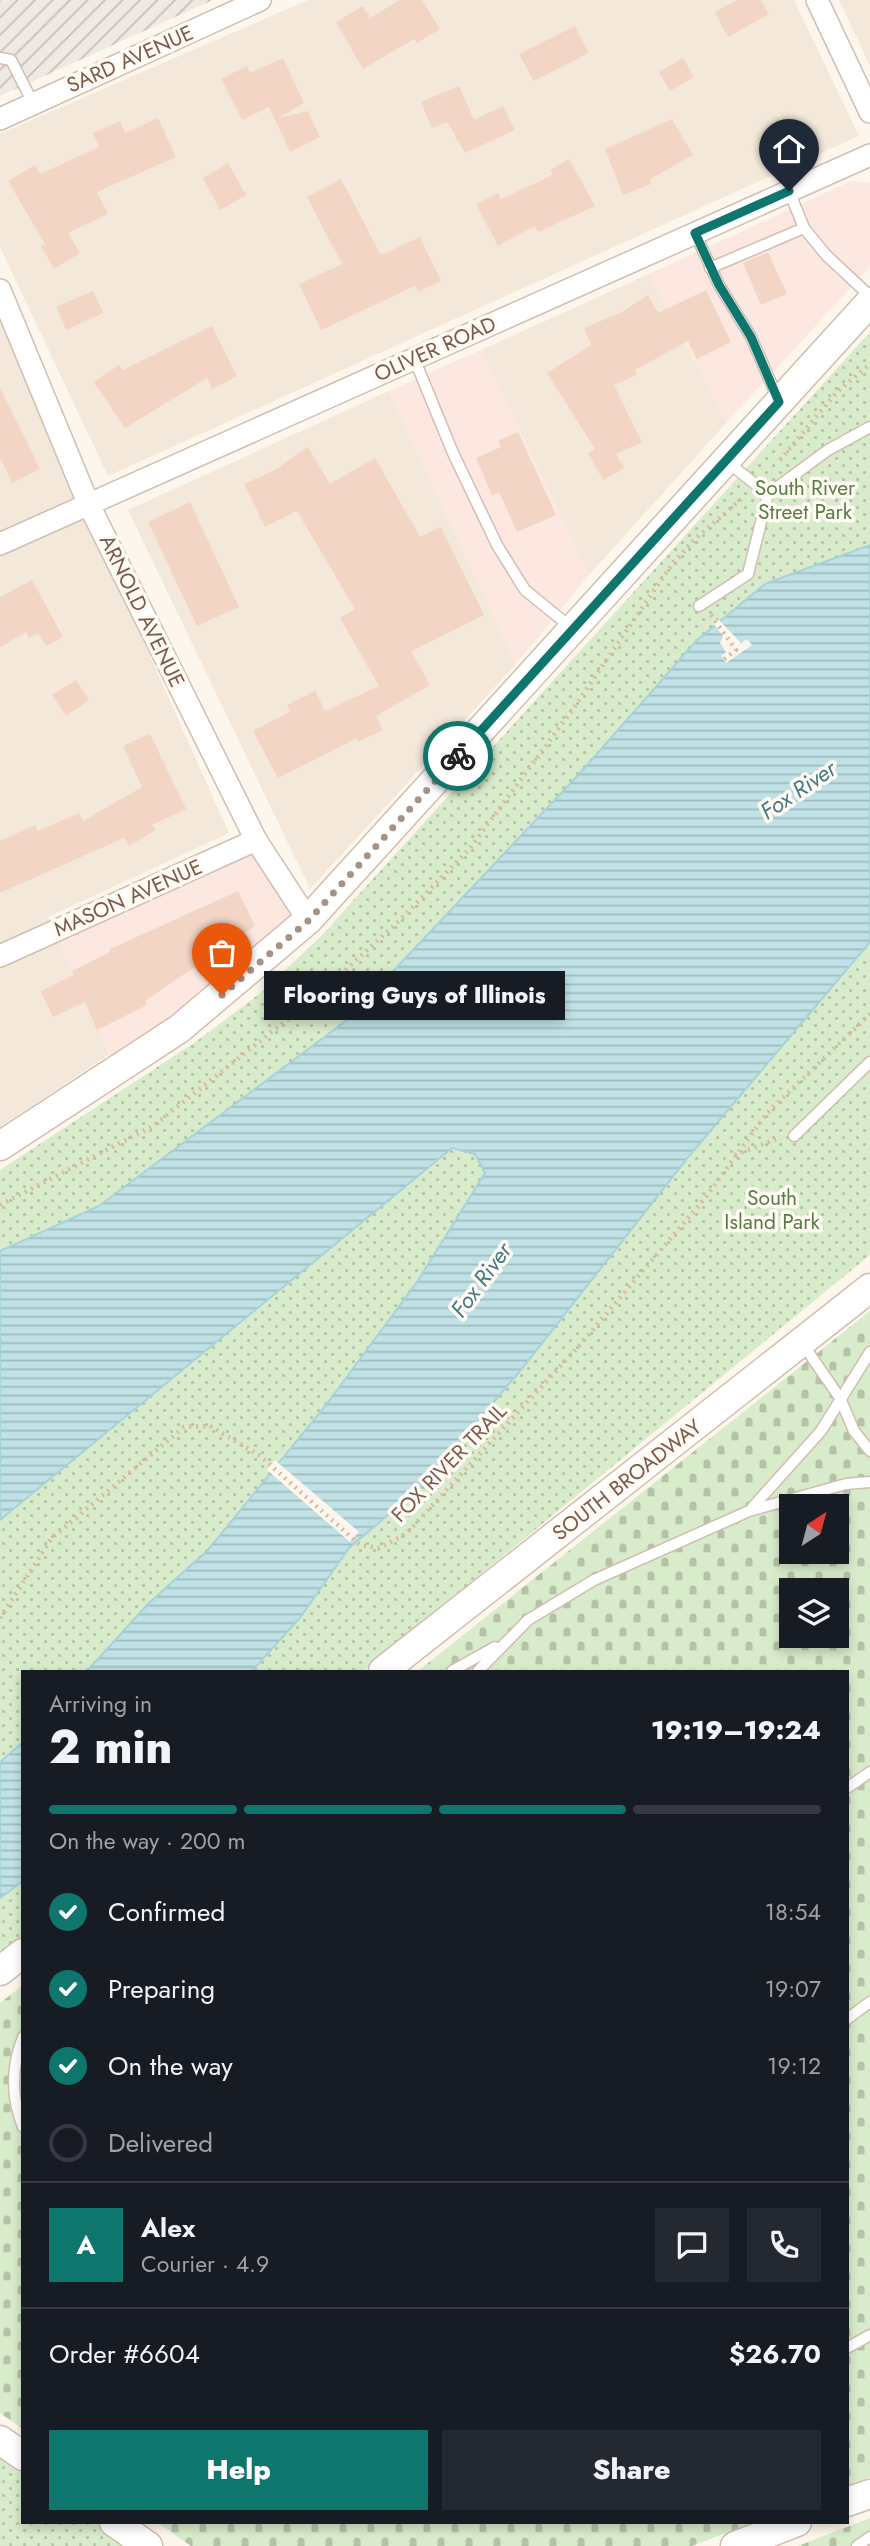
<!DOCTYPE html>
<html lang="en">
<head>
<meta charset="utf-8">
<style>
	body { margin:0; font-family:Jost,sans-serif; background:#242831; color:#f1f3f6; height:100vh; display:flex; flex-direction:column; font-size:26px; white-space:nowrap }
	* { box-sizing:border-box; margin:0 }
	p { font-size:23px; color:#9ea1a6 }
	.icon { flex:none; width:38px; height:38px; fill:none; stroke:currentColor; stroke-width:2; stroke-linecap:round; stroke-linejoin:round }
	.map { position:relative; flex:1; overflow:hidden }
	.details { position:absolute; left:21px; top:1670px; width:828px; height:854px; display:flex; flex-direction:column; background:#171b24; border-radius:0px; box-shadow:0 4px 10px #0003 }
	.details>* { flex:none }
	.needle { width:46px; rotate:36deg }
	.fabs { position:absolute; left:779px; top:1494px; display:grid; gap:14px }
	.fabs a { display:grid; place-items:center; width:70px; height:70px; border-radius:0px; background:#171b24; box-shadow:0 4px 10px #0003; font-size:35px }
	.pin { position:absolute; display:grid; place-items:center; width:60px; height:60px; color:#fff; margin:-72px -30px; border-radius:50% 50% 50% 0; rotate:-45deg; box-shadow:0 0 7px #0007 }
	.pin .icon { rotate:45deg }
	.courier { position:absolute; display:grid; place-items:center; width:70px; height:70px; margin:-35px; border:5px solid #0f766e; border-radius:50%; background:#fff; color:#222; box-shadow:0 2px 9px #0007 }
	.bubble { position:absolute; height:49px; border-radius:0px; background:#171b24; box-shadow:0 4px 10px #0003; font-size:23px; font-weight:800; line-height:49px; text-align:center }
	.head em { font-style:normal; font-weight:800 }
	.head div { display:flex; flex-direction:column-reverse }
	.head { display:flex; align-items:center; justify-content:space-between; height:119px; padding:0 28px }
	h1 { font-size:46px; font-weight:800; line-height:52px }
	.bar { display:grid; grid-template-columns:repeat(4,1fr); gap:10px 7px; align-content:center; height:84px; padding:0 28px }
	.bar i { height:9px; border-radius:5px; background:#363941 }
	.bar .current { background:#0f766e }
	.bar p { grid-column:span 4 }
	.line { display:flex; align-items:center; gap:18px; padding:0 28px; border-top:2px solid #363941 }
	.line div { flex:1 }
	.round { display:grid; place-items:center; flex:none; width:74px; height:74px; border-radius:0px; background:#242831 }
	ol { padding:0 28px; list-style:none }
	li { display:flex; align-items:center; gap:21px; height:77px }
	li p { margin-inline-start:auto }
	li .icon { padding:7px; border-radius:50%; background:#0f766e; color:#fff; stroke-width:4 }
	li:last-child { color:#9ea1a6 }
	li i { width:38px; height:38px; border:4px solid #363941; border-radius:50% }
	.action { display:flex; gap:14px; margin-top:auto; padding:14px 28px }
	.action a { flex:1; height:80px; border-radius:0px; background:#0f766e; color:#fff; font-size:28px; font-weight:800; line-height:80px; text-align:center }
	.action a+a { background:#242831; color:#f1f3f6 }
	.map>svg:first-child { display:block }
	.residential { fill:#f4e8db }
	.commercial { fill:#fce8e1 }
	.industrial { fill:url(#industrial-furrows) }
	.cemetery { fill:url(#cemetery-stones); fill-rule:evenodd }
	.park { fill:url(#park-dots) }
	.water { fill:url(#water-rules); stroke:#a6d2d9; stroke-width:2 }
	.pier { fill:#fdf6ec }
	.building { fill:#f2d5c4 }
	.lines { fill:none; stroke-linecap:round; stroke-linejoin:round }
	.service-casing { stroke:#d0beb1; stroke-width:13 }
	.minor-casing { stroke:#d0beb1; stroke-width:24 }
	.tertiary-casing { stroke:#d0beb1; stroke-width:31 }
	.path { stroke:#d8b8a6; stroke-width:4.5; stroke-dasharray:2 5; stroke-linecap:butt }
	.service { stroke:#fff; stroke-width:10 }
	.minor { stroke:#fff; stroke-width:21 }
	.tertiary { stroke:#fff; stroke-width:28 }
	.done { stroke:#a79285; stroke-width:7; stroke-dasharray:0 12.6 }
	.route { stroke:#0f766e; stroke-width:9 }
	.labels { text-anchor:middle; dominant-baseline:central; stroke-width:7; stroke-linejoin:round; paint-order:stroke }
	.street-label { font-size:21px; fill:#795c4e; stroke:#fffaf3 }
	.park-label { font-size:21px; fill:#587e46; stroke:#fffaf3 }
	.water-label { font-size:23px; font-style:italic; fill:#447b84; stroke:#fffaf3 }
</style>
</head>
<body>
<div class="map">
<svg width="870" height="2546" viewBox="0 0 870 2546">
	<defs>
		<pattern id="industrial-furrows" width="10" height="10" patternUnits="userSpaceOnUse" patternTransform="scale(1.75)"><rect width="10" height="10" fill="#efe9e4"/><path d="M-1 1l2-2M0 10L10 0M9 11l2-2" fill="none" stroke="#c6c0bb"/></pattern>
		<pattern id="cemetery-stones" width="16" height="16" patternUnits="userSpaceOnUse" patternTransform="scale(1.75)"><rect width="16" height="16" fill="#d8ebca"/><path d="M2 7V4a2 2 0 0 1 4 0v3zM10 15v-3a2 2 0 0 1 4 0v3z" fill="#b4c2a6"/></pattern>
		<pattern id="park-dots" width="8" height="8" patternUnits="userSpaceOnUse" patternTransform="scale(1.75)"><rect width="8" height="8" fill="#d8ebca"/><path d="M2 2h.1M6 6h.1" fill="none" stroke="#b4c2a6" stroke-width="1.8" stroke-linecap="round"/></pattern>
		<pattern id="water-rules" width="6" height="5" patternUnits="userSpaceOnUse" patternTransform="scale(1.75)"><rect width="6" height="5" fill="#c0e2e7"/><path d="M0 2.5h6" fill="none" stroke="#a1babd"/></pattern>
	</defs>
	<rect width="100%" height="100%" fill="#fdf6ec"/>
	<path class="residential" d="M308,0H794L859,136L108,476L0,247V134Z
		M839,0H870V66Z
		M649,274L727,422L589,575L481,350Z
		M0,320L229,833L48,917L110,1054L0,1127Z
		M389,391L516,664L310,889L128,510Z"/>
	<path class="commercial" d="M851,181L870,183V267L727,422L649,274Z
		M481,350L589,575L516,664L389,391Z
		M255,846L304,920L115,1065L56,936Z"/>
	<path class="industrial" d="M0,0H213L0,96Z"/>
	<path class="cemetery" d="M870,1311V2477L847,2486V1671H418ZM791,1507H836V1552H791ZM791,1591H836V1636H791Z
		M23,1985V2429L0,2413V2003Z
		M870,2518V2546H798Z
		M157,2522H755L692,2546H191Z"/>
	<path class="park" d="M870,332V545L765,584L696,641L581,772L347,1020L99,1206L0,1251V1170L194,1043L262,992L322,935Z
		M870,942V1255L363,1671H252L300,1618L349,1548L420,1488L520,1371L690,1155Z
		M452,1148L475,1154L485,1173L417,1282L326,1405L208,1550L148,1604L87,1671H23V1742L0,1762V1520Z
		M23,1881V1938L0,1956V1898Z
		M0,2443L23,2459V2522H113L148,2546H0Z"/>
	<path class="water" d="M870,545V942L690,1155L520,1371L420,1488L349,1548L300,1618L252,1671H87L148,1604L208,1550L326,1405L417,1282L485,1173L475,1154L452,1148L0,1520V1251L99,1206L347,1020L581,772L696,641L765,584Z
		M23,1742V1881L0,1898V1762Z"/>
	<path class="pier" d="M718,619L741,643L747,639L752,645L726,663L721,656L726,652L720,643L723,636L713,623Z
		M275,1460L359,1532L350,1542L267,1470Z"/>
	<path class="building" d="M400,0H422L440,29L417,43L414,39L363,69L336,22L363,6L370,18Z
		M737,0H761L769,14L728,37L715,12Z
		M575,26L589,53L534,81L519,54Z
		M283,58L304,103L279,118L308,111L320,137L290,152L269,107L242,120L221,79L247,66L250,73Z
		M683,58L694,77L670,91L659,72Z
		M459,86L474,120L503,106L515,130L465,153L447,122L432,128L421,102Z
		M158,118L176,157L97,192L108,214L68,233L80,253L54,269L41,246L45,244L8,181L35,165L40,174L99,147L93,133L120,121L125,133Z
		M672,119L693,155L650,179L651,184L623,195L605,149Z
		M569,159L595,206L538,232L535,226L498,246L476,204L498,193L501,199L553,175L550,170Z
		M228,163L246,195L220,210L203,178Z
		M341,179L381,255L420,237L441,281L418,292L415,286L321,330L299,284L342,264L307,197Z
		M768,252L787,294L761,305L743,263Z
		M706,290L731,342L697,359L688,341L635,370L637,375L614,385L642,442L616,454L624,468L603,480L588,453L595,449L547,373L591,345L584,328L622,312L648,295L658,313Z
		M93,291L103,313L66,330L56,307Z
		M212,326L237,376L212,389L207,378L125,428L94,382L119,365L123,370Z
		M0,388L40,469L12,483L0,458Z
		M518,432L556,515L517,532L499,492L492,495L476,458L501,447L498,441Z
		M308,447L330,484L375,458L420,537L441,527L484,615L411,651L430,685L376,716L383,730L358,742L357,738L278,778L253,731L290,712L287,705L315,691L325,711L379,686L340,618L355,609L297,511L265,527L244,484L273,471Z
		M190,502L239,607L197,626L148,522Z
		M32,580L63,637L46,646L38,633L29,638L26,632L0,647V597Z
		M76,680L89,700L66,716L52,695Z
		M150,734L186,809L152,825L156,830L129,846L124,838L0,893V841L35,825L38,831L79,813L83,821L142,787L123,746Z
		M238,891L255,926L145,1001L147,1005L97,1030L85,1002L53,1017L41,991L74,975L72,971L110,952V949Z"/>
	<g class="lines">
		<g class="service-casing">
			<path id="service" d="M0,58L11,60L33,103
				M804,228L826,255L870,296
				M695,233L719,285L751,337L778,399
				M710,268L804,228L789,191
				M414,358L453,453L497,545L525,590L573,629
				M726,461L768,494L828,450L870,427
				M699,606L748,574L768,494
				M794,1136L870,1062
				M802,1343L840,1398L854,1431L870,1451
				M752,1508L821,1431L870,1352
				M452,1671L495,1647
				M478,1671L528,1620L594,1580L749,1511L846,1484L870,1482
				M847,1788L870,1772
				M847,2019L870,2002
				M23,2037C11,2068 11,2096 23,2127
				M847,2348L870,2335
				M857,2546L870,2537"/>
		</g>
		<g class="minor-casing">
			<path id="minor" d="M817,0L870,112
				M0,119L260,0
				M0,290L88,503L256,840L308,920
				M0,544L870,155
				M0,956L256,840"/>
		</g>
		<g class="tertiary-casing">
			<path id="tertiary" d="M0,1146L179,1029L308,920L870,302
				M383,1671L870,1288
				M0,1971L23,1953
				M0,2440L23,2456
				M847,2502L870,2494
				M114,2522L148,2546
				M735,2546L797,2522"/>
		</g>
		<path class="path" d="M780,460L837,392L870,364
			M711,615L736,650L723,660
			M735,1155L779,1138
			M0,1205L153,1126L317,996L401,919L471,847L573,709L672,564L696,538L745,496
			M0,1618L52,1538L184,1427L210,1426L259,1455L360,1545L379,1548L406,1534L578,1347L706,1197L767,1113L870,1014"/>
		<use href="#service" class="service"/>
		<use href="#minor" class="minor"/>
		<use href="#tertiary" class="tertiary"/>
	</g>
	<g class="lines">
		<path class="done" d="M222,995L309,920L458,756"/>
		<path class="route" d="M458,756L779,402L751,337L719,285L695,233L789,191"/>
	</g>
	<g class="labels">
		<g class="street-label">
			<text transform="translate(130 59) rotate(-24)">SARD AVENUE</text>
			<text transform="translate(435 349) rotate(-24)">OLIVER ROAD</text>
			<text transform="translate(142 611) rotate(64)">ARNOLD AVENUE</text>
			<text transform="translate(128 898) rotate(-24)">MASON AVENUE</text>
			<text transform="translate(449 1463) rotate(-46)">FOX RIVER TRAIL</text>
			<text transform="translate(627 1480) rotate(-38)">SOUTH BROADWAY</text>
		</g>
		<g class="park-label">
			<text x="805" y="488">South River<tspan x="805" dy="24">Street Park</tspan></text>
			<text x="772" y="1198">South<tspan x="772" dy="24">Island Park</tspan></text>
		</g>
		<g class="water-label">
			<text transform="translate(798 790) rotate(-34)">Fox River</text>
			<text transform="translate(481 1280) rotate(-54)">Fox River</text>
		</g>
	</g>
</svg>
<div class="fabs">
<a><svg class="needle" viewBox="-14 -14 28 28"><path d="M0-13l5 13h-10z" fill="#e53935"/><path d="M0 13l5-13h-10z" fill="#9ea1a6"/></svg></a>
<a><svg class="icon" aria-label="layers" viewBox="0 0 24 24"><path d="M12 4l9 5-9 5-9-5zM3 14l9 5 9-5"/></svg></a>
</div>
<div class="pin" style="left:222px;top:995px;background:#ea580c"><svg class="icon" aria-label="bag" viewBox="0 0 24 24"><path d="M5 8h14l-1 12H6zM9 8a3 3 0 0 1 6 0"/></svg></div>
<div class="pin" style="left:789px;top:191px;background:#1f2937"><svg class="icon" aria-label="home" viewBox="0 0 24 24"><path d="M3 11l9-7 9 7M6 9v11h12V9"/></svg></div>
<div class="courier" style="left:458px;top:756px"><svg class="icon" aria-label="bike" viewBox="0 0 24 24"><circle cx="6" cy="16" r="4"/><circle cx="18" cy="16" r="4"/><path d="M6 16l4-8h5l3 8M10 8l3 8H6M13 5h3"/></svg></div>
<div class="bubble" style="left:264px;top:971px;width:301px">Flooring Guys of Illinois</div>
<section class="details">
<div class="head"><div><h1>2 min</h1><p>Arriving in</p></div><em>19:19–19:24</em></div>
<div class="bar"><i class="current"></i><i class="current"></i><i class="current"></i><i></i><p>On the way · 200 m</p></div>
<ol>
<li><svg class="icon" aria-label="check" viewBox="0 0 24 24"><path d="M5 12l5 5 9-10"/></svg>Confirmed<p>18:54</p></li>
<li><svg class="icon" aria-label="check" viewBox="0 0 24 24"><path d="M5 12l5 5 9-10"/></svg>Preparing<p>19:07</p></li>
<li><svg class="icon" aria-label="check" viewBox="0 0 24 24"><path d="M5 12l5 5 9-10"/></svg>On the way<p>19:12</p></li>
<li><i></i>Delivered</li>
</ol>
<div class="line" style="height:126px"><b class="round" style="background:#0f766e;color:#fff">A</b><div><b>Alex</b><p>Courier · 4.9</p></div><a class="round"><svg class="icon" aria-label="chat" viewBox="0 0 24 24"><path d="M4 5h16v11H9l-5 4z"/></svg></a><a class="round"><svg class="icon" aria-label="phone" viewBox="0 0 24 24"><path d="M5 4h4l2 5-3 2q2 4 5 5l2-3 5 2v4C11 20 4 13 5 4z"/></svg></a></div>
<div class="line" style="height:91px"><div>Order #6604</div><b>$26.70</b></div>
<div class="action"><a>Help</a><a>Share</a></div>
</section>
</div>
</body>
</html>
